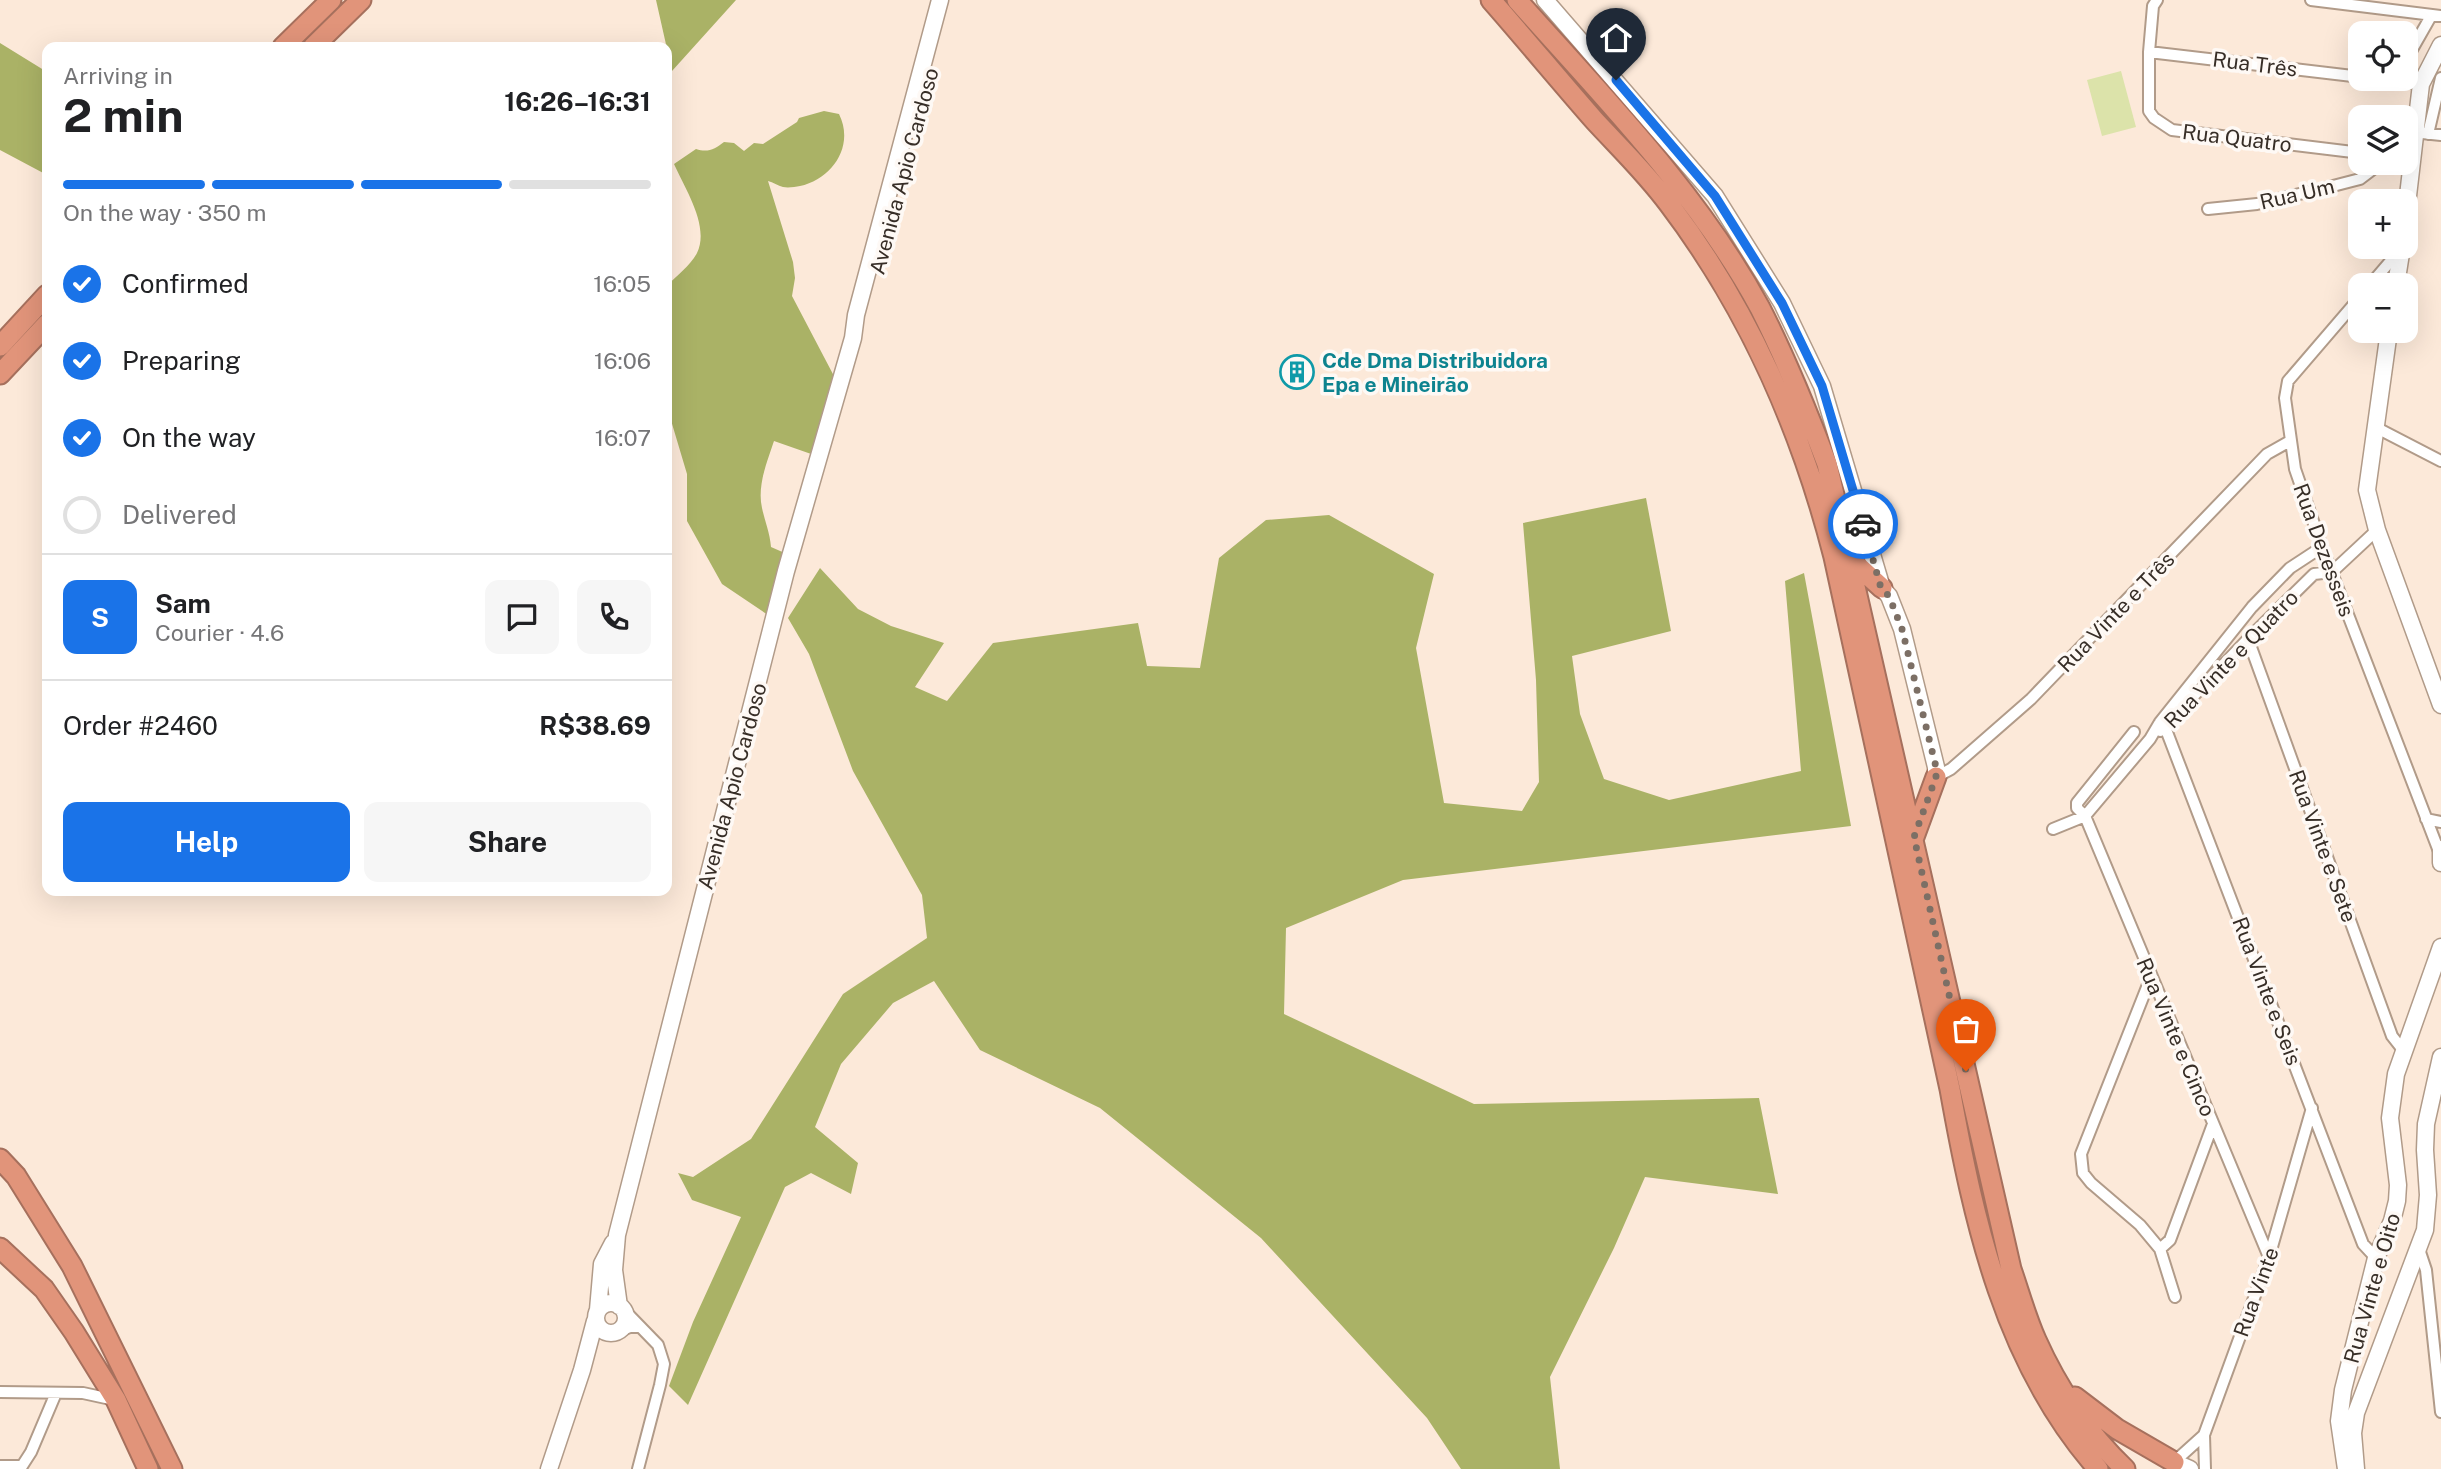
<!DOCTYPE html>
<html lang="en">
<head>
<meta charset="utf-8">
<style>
	body { margin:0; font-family:"Public Sans",sans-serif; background:#f6f6f6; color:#202124; height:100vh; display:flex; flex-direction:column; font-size:26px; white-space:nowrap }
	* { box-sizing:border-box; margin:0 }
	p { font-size:23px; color:#757577 }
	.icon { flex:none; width:38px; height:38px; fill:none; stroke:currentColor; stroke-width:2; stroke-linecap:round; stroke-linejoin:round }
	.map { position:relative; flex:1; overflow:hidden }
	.panel { position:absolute; left:42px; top:42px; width:630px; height:854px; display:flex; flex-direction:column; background:#fff; border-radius:14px; box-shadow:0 7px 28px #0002 }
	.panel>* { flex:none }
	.controls { position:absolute; left:2348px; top:21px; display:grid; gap:14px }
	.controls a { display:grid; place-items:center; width:70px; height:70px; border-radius:14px; background:#fff; box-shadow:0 7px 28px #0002; font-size:35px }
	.pin { position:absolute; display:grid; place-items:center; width:60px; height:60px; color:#fff; margin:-72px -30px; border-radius:50% 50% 50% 0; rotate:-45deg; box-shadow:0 0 7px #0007 }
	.pin .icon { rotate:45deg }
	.courier { position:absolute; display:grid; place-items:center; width:70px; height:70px; margin:-35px; border:5px solid #1a73e8; border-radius:50%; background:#fff; color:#222; box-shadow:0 2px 9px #0007 }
	.summary em { font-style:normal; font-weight:700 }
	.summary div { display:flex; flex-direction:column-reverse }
	.summary { display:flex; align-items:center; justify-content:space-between; height:119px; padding:0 21px }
	h1 { font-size:46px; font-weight:700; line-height:52px }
	.bar { display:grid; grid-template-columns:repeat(4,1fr); gap:10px 7px; align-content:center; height:84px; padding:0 21px }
	.bar i { height:9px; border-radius:5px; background:#e0e0e0 }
	.bar .active { background:#1a73e8 }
	.bar p { grid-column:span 4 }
	.line { display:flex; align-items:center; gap:18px; padding:0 21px; border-top:2px solid #e0e0e0 }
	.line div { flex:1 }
	.round { display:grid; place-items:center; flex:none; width:74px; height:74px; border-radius:14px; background:#f6f6f6 }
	ol { padding:0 21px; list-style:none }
	li { display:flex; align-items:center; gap:21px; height:77px }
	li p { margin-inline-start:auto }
	li .icon { padding:7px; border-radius:50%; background:#1a73e8; color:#fff; stroke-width:4 }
	li:last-child { color:#757577 }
	li i { width:38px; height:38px; border:4px solid #e0e0e0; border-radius:50% }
	.primary-button { display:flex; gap:14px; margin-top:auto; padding:14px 21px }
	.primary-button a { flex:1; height:80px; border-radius:14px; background:#1a73e8; color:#fff; font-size:28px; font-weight:700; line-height:80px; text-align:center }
	.primary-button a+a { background:#f6f6f6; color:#202124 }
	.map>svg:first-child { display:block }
	.green { fill:#dce3aa }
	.forest { fill:#aab266 }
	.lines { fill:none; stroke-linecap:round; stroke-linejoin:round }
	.street-casing { stroke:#b19b89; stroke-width:14 }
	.secondary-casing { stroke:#b19b89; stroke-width:19 }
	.highway-casing { stroke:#a6705d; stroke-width:23 }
	.street { stroke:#fff; stroke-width:10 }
	.secondary { stroke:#fff; stroke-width:16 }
	.highway { stroke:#e1947a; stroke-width:19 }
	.done { stroke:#7c6f65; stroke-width:7; stroke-dasharray:0 12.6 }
	.route { stroke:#1a73e8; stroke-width:9 }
	.labels { text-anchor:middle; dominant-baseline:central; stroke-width:7; stroke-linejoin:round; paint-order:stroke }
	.street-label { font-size:21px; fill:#372e27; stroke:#fef9f5 }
	.culture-label { font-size:21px; font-weight:bold; fill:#0d838f; stroke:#fef9f5; text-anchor:start }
</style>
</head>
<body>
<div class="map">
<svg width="2441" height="1469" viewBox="0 0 2441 1469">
	<rect width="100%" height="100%" fill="#fce9d9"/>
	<path class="green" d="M2121,71L2136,127L2102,136L2087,80Z"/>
	<path class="forest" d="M656,0H736L672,71Z
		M0,43L47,72V175L0,150Z
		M824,111L839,114C855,146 832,179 800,186C795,187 788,188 783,187C778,186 773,182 768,181L793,262L795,278L792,296L835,378L814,455L774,441C767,462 757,486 762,508C765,522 770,533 771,547L787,554L771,617L722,584L687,521V474L667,407V286C676,276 691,265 697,253C710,226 685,189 674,164L696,149C708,153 715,149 724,142L734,143L744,151L754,143L763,144L797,122L799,118Z
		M1646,498L1671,631L1572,656L1580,714L1604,779L1669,800L1801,771L1785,581L1804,573L1851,826L1403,880L1286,928L1284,1014L1474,1104L1759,1098L1778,1194L1645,1177L1614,1248L1550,1377L1560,1469H1461L1427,1418L1261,1238L1100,1108L980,1050L934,981L893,1003L841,1064L815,1127L858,1163L851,1194L811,1173L785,1187L688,1405L669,1386L693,1322L741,1217L692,1200L678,1173L693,1177L751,1139L843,994L927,938L922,895L853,771L809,654L788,618L820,568L858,609L891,626L944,643L915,687L947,701L993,643L1138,623L1147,666L1200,668L1219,558L1266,520L1329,515L1434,574L1416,648L1444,803L1522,811L1539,782L1536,680L1523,523Z"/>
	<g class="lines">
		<g class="street-casing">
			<path id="street" d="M2157,0L2153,6L2149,52V111L2154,118L2172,130L2361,153
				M2311,0L2441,16
				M2149,52L2361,77
				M2406,60L2431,16
				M2376,79L2421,84
				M2422,133L2441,135
				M2428,134L2441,78
				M2208,209L2257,204L2329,187L2360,179L2381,163
				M2370,285L2400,250
				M2361,296L2288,381L2285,398L2295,469L2322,547L2440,854
				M2375,427L2441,461
				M2248,639L2392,1036L2403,1050
				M2160,722L2165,727L2363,1244L2376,1258
				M2160,731L2248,639L2314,574L2332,572L2377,530
				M2134,732L2077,803V808L2085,816L2269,1257
				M1936,777L1951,769L2031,699L2267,454L2290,441
				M2426,819L2441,822
				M2053,829L2085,816L2150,739L2160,722L2252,607L2290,568L2322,547
				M2151,977L2081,1154L2083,1173L2091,1183L2140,1225L2160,1249L2175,1297
				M2160,1249L2170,1240L2213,1124
				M2419,1249L2426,1270L2441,1412
				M624,1310L658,1345L664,1364L660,1385L638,1469
				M619,1331L630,1327H639
				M0,1392L83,1393L115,1400
				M2204,1435L2205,1469
				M2174,1462L2204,1435L2269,1257L2312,1108
				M0,1466H22L31,1452L56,1393"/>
		</g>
		<g class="secondary-casing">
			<path id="secondary" d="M1545,0L1715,196L1782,303L1822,386L1882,588L1889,596L1902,629L1936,767V777
				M2406,213L2421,84L2441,45
				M2396,285L2402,247
				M2389,331L2367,490L2377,530L2441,705
				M2441,849V863
				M596 1318a15 15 0 1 1 30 0a15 15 0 1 1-30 0Z
				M619,1306L614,1270L617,1235L786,571L853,338L856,315L940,0
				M598,1310L602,1264L613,1243
				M2174,1462L2190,1469
				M549,1469L582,1370L595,1321
				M2346,1469L2339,1421L2343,1390L2376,1258L2392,1221L2397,1201L2398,1185L2390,1118L2396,1074L2441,947
				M2356,1469L2353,1433L2356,1413L2425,1230L2428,1195L2425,1150L2426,1124L2441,1057"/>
		</g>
		<g class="highway-casing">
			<path id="highway" d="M1491,0C1526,40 1560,81 1595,121C1620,148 1647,174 1669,204C1748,308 1802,431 1834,557L1950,1089C1974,1223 2005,1364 2098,1469
				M1517,0C1603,97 1698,193 1760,308C1786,359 1807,411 1827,464L2011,1269C2019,1292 2026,1318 2036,1340C2057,1387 2088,1434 2125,1469
				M283,47L331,0
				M313,47L361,0
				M0,346L47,295
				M0,374L47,324
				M1849,558L1882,588
				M1914,837L1936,777
				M0,1159L16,1176L72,1266L172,1469
				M0,1248L44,1289L74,1332L116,1400L148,1469
				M2075,1397L2117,1429L2174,1462"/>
		</g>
		<use href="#street" class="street"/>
		<use href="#secondary" class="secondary"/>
		<use href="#highway" class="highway"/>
	</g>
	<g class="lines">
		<path class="done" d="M1863,524L1881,588L1889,596L1902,629L1936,767V777L1914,837L1966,1071"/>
		<path class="route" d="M1616,80L1715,196L1782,303L1822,386L1863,524"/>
	</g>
	<defs>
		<g id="building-ring" transform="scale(1.75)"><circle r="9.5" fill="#fef9f5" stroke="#0f9aa8" stroke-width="1.5"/><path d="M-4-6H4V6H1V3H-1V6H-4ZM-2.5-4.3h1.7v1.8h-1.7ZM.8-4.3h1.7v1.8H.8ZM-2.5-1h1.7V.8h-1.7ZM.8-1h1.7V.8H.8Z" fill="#0f9aa8"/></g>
	</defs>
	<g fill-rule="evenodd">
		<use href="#building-ring" x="1297" y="372"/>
	</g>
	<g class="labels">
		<g class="street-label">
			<text transform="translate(2255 64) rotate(7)">Rua Três</text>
			<text transform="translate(2237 138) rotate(7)">Rua Quatro</text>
			<text transform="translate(904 171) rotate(-75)">Avenida Apio Cardoso</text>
			<text transform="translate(2297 194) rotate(-13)">Rua Um</text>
			<text transform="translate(2324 550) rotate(70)">Rua Dezesseis</text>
			<text transform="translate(2116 612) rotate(-46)">Rua Vinte e Três</text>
			<text transform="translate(2231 659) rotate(-46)">Rua Vinte e Quatro</text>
			<text transform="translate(732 786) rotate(-75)">Avenida Apio Cardoso</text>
			<text transform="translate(2323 846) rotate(70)">Rua Vinte e Sete</text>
			<text transform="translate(2267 991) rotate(69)">Rua Vinte e Seis</text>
			<text transform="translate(2176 1037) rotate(67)">Rua Vinte e Cinco</text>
			<text transform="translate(2372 1288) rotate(-74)">Rua Vinte e Oito</text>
			<text transform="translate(2256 1292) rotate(-70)">Rua Vinte</text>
		</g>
		<g class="culture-label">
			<text x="1322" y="360">Cde Dma Distribuidora<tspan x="1322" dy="24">Epa e Mineirão</tspan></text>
		</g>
	</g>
</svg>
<div class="controls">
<a><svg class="icon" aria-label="locate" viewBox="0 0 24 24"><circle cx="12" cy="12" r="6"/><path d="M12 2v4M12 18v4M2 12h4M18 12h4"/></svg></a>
<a><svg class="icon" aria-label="layers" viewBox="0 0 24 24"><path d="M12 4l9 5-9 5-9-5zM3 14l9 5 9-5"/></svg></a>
<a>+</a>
<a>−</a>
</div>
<div class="pin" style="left:1966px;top:1071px;background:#ea580c"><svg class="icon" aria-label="bag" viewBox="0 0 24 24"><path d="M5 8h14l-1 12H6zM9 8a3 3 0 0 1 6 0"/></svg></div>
<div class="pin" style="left:1616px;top:80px;background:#1f2937"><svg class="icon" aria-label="home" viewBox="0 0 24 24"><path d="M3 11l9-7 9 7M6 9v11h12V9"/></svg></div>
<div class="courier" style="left:1863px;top:524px"><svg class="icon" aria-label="car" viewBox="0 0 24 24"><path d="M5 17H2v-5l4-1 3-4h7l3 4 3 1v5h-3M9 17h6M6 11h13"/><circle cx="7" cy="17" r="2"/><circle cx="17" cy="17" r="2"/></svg></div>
<section class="panel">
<div class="summary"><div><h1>2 min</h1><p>Arriving in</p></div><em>16:26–16:31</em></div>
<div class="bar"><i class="active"></i><i class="active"></i><i class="active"></i><i></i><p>On the way · 350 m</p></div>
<ol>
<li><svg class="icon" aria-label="check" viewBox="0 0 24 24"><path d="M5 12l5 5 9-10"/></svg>Confirmed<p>16:05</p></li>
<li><svg class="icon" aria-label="check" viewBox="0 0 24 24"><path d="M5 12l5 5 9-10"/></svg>Preparing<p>16:06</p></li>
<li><svg class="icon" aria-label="check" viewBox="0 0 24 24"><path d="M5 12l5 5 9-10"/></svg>On the way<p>16:07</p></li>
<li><i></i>Delivered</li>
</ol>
<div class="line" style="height:126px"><b class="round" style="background:#1a73e8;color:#fff">S</b><div><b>Sam</b><p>Courier · 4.6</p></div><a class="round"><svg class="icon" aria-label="chat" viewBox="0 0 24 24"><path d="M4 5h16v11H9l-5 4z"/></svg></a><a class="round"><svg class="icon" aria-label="phone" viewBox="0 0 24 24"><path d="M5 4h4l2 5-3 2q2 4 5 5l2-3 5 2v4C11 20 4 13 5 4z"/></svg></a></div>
<div class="line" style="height:91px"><div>Order #2460</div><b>R$38.69</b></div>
<div class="primary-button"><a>Help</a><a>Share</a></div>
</section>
</div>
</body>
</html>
